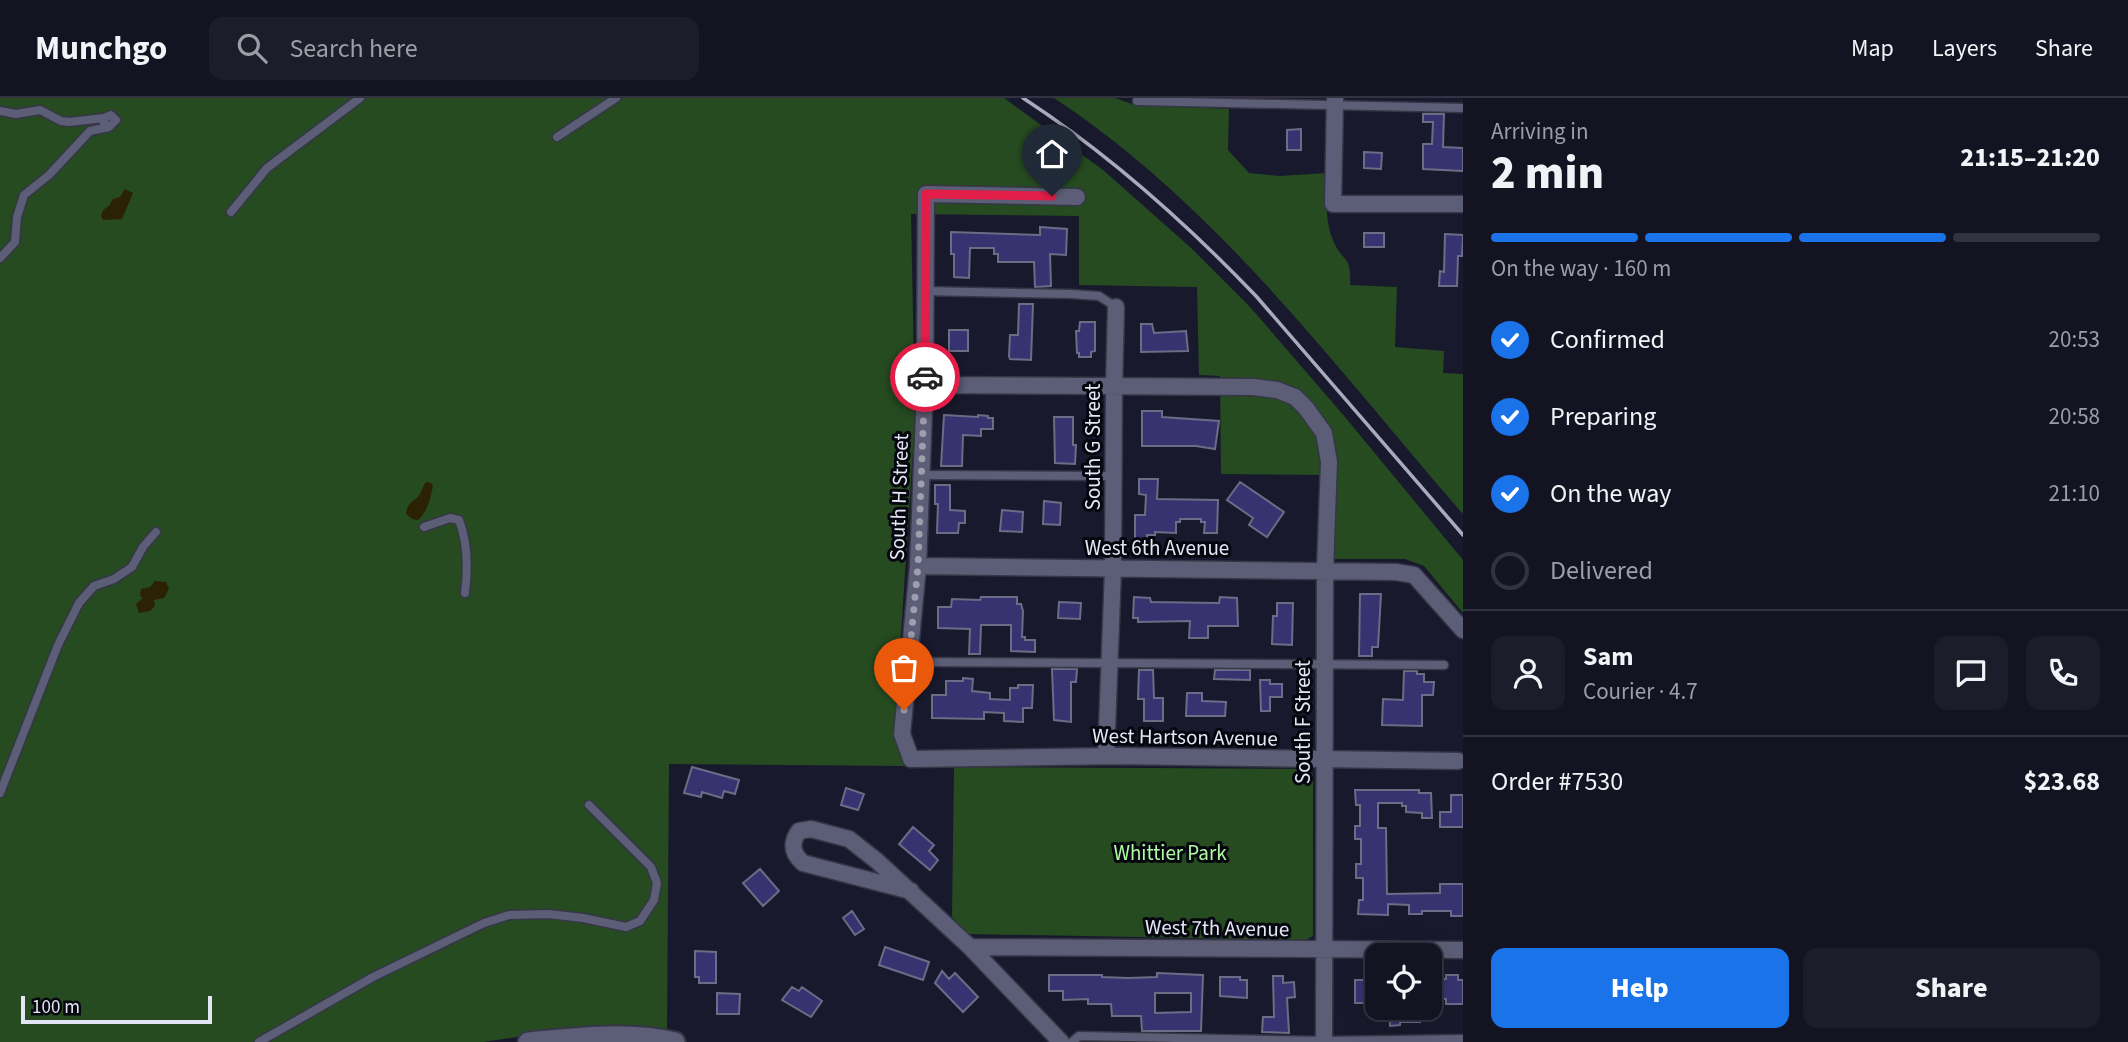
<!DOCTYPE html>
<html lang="en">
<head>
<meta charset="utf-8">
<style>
	body { margin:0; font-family:"Source Sans 3",sans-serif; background:#1c1c2a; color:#f1f3f6; height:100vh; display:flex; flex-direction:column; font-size:26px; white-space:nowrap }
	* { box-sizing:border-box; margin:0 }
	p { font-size:23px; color:#9d9ea5 }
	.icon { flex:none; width:38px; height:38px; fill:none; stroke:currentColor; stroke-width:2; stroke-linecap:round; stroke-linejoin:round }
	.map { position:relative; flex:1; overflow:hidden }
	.details { display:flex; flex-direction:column; background:#131322; width:665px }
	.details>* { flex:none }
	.controls { position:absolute; left:1365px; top:845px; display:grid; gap:14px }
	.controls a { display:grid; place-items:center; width:77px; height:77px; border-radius:14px; background:#131322; box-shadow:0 7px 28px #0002,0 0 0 2px #323240; font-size:35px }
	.scale { position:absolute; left:21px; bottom:18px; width:191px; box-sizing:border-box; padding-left:7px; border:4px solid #e5e6f5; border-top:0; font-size:19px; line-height:24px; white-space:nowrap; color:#e5e6f5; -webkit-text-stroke:5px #05060e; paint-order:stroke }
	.pin { position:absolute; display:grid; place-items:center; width:60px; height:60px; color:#fff; margin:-72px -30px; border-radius:50% 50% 50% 0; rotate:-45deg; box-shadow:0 0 7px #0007 }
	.pin .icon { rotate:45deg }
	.courier { position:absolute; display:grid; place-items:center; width:70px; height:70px; margin:-35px; border:5px solid #e11d48; border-radius:50%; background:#fff; color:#222; box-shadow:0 2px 9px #0007 }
	.summary em { font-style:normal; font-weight:800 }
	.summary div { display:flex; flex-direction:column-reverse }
	.summary { display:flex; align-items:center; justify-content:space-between; height:119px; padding:0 28px }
	h1 { font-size:46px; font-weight:800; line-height:52px }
	.bar { display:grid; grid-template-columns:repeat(4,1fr); gap:10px 7px; align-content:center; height:84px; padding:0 28px }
	.bar i { height:9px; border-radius:5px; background:#323240 }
	.bar .on { background:#1a73e8 }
	.bar p { grid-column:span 4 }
	.line { display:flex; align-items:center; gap:18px; padding:0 28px; border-top:2px solid #323240 }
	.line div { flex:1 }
	.round { display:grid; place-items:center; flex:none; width:74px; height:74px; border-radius:14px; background:#1c1c2a }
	ol { padding:0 28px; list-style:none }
	li { display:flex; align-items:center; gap:21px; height:77px }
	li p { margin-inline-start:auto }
	li .icon { padding:7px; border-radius:50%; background:#1a73e8; color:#fff; stroke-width:4 }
	li:last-child { color:#9d9ea5 }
	li i { width:38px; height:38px; border:4px solid #323240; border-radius:50% }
	.action { display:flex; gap:14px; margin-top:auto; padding:14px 28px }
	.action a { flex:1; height:80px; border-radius:14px; background:#1a73e8; color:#fff; font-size:28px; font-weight:800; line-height:80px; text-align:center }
	.action a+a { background:#1c1c2a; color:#f1f3f6 }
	header { display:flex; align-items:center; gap:42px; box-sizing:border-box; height:98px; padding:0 35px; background:#131322; border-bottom:2px solid #323240 }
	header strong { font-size:33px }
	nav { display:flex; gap:38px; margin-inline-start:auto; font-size:24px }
	.search { width:490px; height:63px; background:#1c1c2a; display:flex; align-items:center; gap:18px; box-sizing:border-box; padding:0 24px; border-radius:14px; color:#9d9ea5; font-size:26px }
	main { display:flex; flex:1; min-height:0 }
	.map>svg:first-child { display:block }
	.green { fill:#264b21 }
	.sand { fill:#2a2202 }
	.building { fill:#363370; stroke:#6b6c85; stroke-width:2; fill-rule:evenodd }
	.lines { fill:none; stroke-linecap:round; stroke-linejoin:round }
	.service-casing { stroke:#363646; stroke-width:11 }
	.minor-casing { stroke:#363646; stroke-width:19 }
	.tertiary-casing { stroke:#363646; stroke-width:23 }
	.service { stroke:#5c5d76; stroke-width:8 }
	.minor { stroke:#5c5d76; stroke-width:16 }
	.tertiary { stroke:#5c5d76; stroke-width:19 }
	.rail { stroke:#a9aabb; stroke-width:3.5 }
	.done { stroke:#9e9eaf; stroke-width:7; stroke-dasharray:0 12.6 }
	.route { stroke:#e11d48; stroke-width:9 }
	.labels { text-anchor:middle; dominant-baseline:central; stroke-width:6; stroke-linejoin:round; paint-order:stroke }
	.street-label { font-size:21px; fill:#e5e6f5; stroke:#05060e }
	.park-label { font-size:21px; fill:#aff8a4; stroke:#05060e }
</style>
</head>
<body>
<header>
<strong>Munchgo</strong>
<div class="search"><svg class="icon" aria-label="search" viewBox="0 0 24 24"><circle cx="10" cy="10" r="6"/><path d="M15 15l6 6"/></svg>Search here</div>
<nav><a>Map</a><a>Layers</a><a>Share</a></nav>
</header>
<main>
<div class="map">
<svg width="1463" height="944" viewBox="0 0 1463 944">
	<rect width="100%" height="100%" fill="#19192d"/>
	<path class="green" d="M0,0H1004L1103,72L1190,149L1251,210L1345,319L1463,462V515L1424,468L1405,461H1334L1336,377L1221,376L1220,278L1199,277L1197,189L1079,187V118L911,116L915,321L895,628L906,668L669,666L667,933L571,931L483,944H0Z
		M1054,0H1115L1135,7L1229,11L1228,52L1249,75L1279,78L1328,75C1327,97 1324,121 1333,142C1342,165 1352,156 1350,187L1397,189L1395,249L1444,253L1443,275L1463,276V416C1336,270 1218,108 1054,0Z
		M954,669L1309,671L1313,677V838L1306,842L968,836L952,819Z"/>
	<path class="sand" d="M125,91L133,95L122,121L103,122L101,118L103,112L109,108L113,101L120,99Z
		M426,384L431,385L433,388C431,399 427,415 418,422L412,421L406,416C407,406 412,404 418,399C421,395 423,388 426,384Z
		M155,483L166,484L169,491L164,500L154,502L155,508L150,513L139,515L136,506L143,500L140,498L141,491L150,489Z"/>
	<path class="building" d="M1423,16H1444L1443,49L1463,50V73L1423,71V46H1432L1433,24H1423Z
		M1301,31V52H1287V32Z
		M1364,54L1382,55L1381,71L1364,70Z
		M1040,129L1067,131L1066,157L1050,156L1051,188L1035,189L1034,164H998V156H994V150H970L969,180L954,179V156H951V134L1040,137Z
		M1364,135H1384V149H1364Z
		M1445,136L1463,137L1462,158H1458L1457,188H1439L1440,173L1444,174Z
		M1019,206H1033L1031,262L1010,261L1009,258L1010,237H1018Z
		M1080,224H1095V253L1091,254V259H1079V255H1077L1076,233H1079Z
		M1141,226H1152L1154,235L1186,233L1188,253L1141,254Z
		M949,232H968V253H949Z
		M1142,313H1162V319L1219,323L1215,351L1196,348H1142Z
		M944,317L978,319V317L988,318V320H993V331H981V338L963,337L962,368H941Z
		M1054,319H1073V347H1076L1075,366L1055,365Z
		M1139,381H1158L1157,401L1218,402L1217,435H1204L1205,424H1201V421H1180V424H1176V435L1155,434V437H1147V441H1135V417H1145L1146,397L1139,396Z
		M1240,384L1284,414L1267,439L1249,427L1253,420L1227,402Z
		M935,387H950V412L965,413V425H959L958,435H937L938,406H935Z
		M1044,403L1061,405L1060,427L1043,426Z
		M1002,412L1023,414L1022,434L1000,433Z
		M1360,496H1381L1378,549H1372V558H1359Z
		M981,499H1017V506H1021L1023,513L1022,539H1025V542H1035V554L1011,553V527H981L980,556H969L970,531L938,530V509H951L952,501L980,502Z
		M1134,499L1150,500L1151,504L1219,505L1220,499L1237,500L1238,528H1208V540H1189L1190,523L1138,524V520H1133Z
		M1059,504L1081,505L1080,521L1058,520Z
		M1277,505H1293L1292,547L1272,546L1273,518H1277Z
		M1052,571H1077L1076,584H1071V624L1054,622Z
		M1139,572H1153L1154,600H1163V623H1144V601H1138Z
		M1215,572H1250V582L1214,581Z
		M1404,573H1417V576H1424V584H1434L1433,597H1422V628L1382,627L1383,601L1403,602Z
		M963,580L973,581L972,593L990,595V601L1010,602V590H1018V587H1033L1032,610H1023V624L1004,623V615L984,614V621L932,620V597H946V583H963Z
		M1260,582H1270V586H1282V599H1270V613H1261Z
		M1187,595H1202V603L1226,604L1225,618H1186Z
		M692,669L739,682L735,696L724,693L722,700L702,694L701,699L684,695Z
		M846,690L864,696L858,712L841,707Z
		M1355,692H1419V695H1431L1432,720H1422V715L1406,714V708H1402V705H1378V730H1386L1387,796L1440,795V786H1463V818H1451V813H1422V816H1409V807L1388,806V817L1358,816L1359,802H1363V780H1356V766H1361V741H1355V728H1360V707H1356Z
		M1451,697H1463V729H1440V714H1451Z
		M913,729L934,747L929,753L938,762L930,772L899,746Z
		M760,771L779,793L763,808L743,785Z
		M852,813L864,831L855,837L843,820Z
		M885,849L929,864L923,882L879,867Z
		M695,853L716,854V885H699V879H695Z
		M942,873L949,881L955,875L978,899L963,914L935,885Z
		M1157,875L1203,877L1201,933H1142L1141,918H1112L1111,906H1088V901L1063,902V893H1049V877H1102V879L1128,880L1157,879ZM1155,895H1191V914L1155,915Z
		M1446,877H1458V882H1463V906H1446V901H1430V881H1446Z
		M1273,878H1283V885L1294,884L1295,899L1287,900L1289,935L1262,934L1263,919H1274Z
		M1220,879H1240V882H1247V900L1220,898Z
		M1355,882H1371V891H1377V905H1355Z
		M792,889L799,893L802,889L822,903L811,919L782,902Z
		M717,895L740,896L739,916H717Z
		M1389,910H1420V924H1400V927L1390,928Z"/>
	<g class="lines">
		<g class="service-casing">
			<path id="service" d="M1137,3L1463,10
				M0,13L16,16L40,12L61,23L69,24L104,20
				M557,39L616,0
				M231,114L267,70L360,0
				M0,160L15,144L17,119L24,97L49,77L90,33L109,29L116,22L111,17L104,20V30
				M924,193L1071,196L1099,198L1116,209
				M922,377L1113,378
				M424,429L450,420L459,422C468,445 468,471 465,495
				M909,564L1444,567
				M0,695L58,547L79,505L94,488L114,481L132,469L143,449L156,434
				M259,944L373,879L484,825L509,817L548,816L583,820L626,829L640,823L654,802L657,785L651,769L589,707
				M1072,944L1079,938L1324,943L1463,941"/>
		</g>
		<g class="minor-casing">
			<path id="minor" d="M1335,0L1333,106H1463
				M1077,99L926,96L925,287L918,468L902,636L911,661L1116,658L1458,663
				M925,287L1253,289L1277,292L1295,299L1306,310L1324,335L1329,364L1325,473L1324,944
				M918,468L1396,474L1414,477L1463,532
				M1106,658L1113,471L1114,290L1116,209
				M911,793L803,765C792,755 790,746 799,733L811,731L849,741L877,763L970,849L1061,944
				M970,849L1463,852"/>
		</g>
		<g class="tertiary-casing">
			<path id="tertiary" d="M528,944C577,939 628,933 675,944"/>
		</g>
		<use href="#service" class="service"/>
		<use href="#minor" class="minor"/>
		<use href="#tertiary" class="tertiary"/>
		<path class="rail" d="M1023,0C1109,56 1185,124 1256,198L1463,437"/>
	</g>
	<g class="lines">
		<path class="done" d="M904,612L918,468L925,279"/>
		<path class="route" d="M925,279L926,96L1052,98"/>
	</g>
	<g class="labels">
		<g class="street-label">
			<text transform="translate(1093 349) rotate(-90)">South G Street</text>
			<text transform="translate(899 399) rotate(-88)">South H Street</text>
			<text x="1157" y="450">West 6th Avenue</text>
			<text transform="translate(1303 624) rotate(-90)">South F Street</text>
			<text transform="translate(1185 639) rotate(1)">West Hartson Avenue</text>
			<text transform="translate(1217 830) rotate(1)">West 7th Avenue</text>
		</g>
		<g class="park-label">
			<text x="1170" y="755">Whittier Park</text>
		</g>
	</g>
</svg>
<div class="controls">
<a><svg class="icon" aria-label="locate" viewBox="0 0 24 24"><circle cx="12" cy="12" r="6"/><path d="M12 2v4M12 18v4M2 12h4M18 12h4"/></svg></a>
</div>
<div class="scale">100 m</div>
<div class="pin" style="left:904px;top:612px;background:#ea580c"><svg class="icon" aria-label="bag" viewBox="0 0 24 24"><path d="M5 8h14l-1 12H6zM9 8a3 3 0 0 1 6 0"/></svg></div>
<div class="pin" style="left:1052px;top:98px;background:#1f2937"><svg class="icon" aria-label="home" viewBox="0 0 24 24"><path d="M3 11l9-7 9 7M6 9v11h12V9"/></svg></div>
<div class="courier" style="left:925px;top:279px"><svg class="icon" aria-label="car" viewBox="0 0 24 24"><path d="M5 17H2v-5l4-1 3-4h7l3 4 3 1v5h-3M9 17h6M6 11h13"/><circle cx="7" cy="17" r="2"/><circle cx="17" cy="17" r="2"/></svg></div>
</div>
<section class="details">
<div class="summary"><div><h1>2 min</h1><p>Arriving in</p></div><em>21:15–21:20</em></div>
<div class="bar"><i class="on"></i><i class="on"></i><i class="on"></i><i></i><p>On the way · 160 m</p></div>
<ol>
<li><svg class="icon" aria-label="check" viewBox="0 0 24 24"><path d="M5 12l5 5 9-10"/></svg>Confirmed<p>20:53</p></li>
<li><svg class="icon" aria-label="check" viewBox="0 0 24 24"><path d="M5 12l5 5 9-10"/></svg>Preparing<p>20:58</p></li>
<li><svg class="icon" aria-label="check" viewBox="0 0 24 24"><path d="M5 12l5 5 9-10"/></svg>On the way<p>21:10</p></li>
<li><i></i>Delivered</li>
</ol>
<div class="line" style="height:126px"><a class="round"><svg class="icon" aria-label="person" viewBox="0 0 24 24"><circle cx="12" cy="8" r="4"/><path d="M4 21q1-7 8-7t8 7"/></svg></a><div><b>Sam</b><p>Courier · 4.7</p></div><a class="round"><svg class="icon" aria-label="chat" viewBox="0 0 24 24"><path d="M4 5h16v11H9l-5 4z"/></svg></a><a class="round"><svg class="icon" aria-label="phone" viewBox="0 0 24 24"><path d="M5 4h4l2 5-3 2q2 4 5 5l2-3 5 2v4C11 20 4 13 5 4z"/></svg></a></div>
<div class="line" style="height:91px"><div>Order #7530</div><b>$23.68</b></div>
<div class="action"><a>Help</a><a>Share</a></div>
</section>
</main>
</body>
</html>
